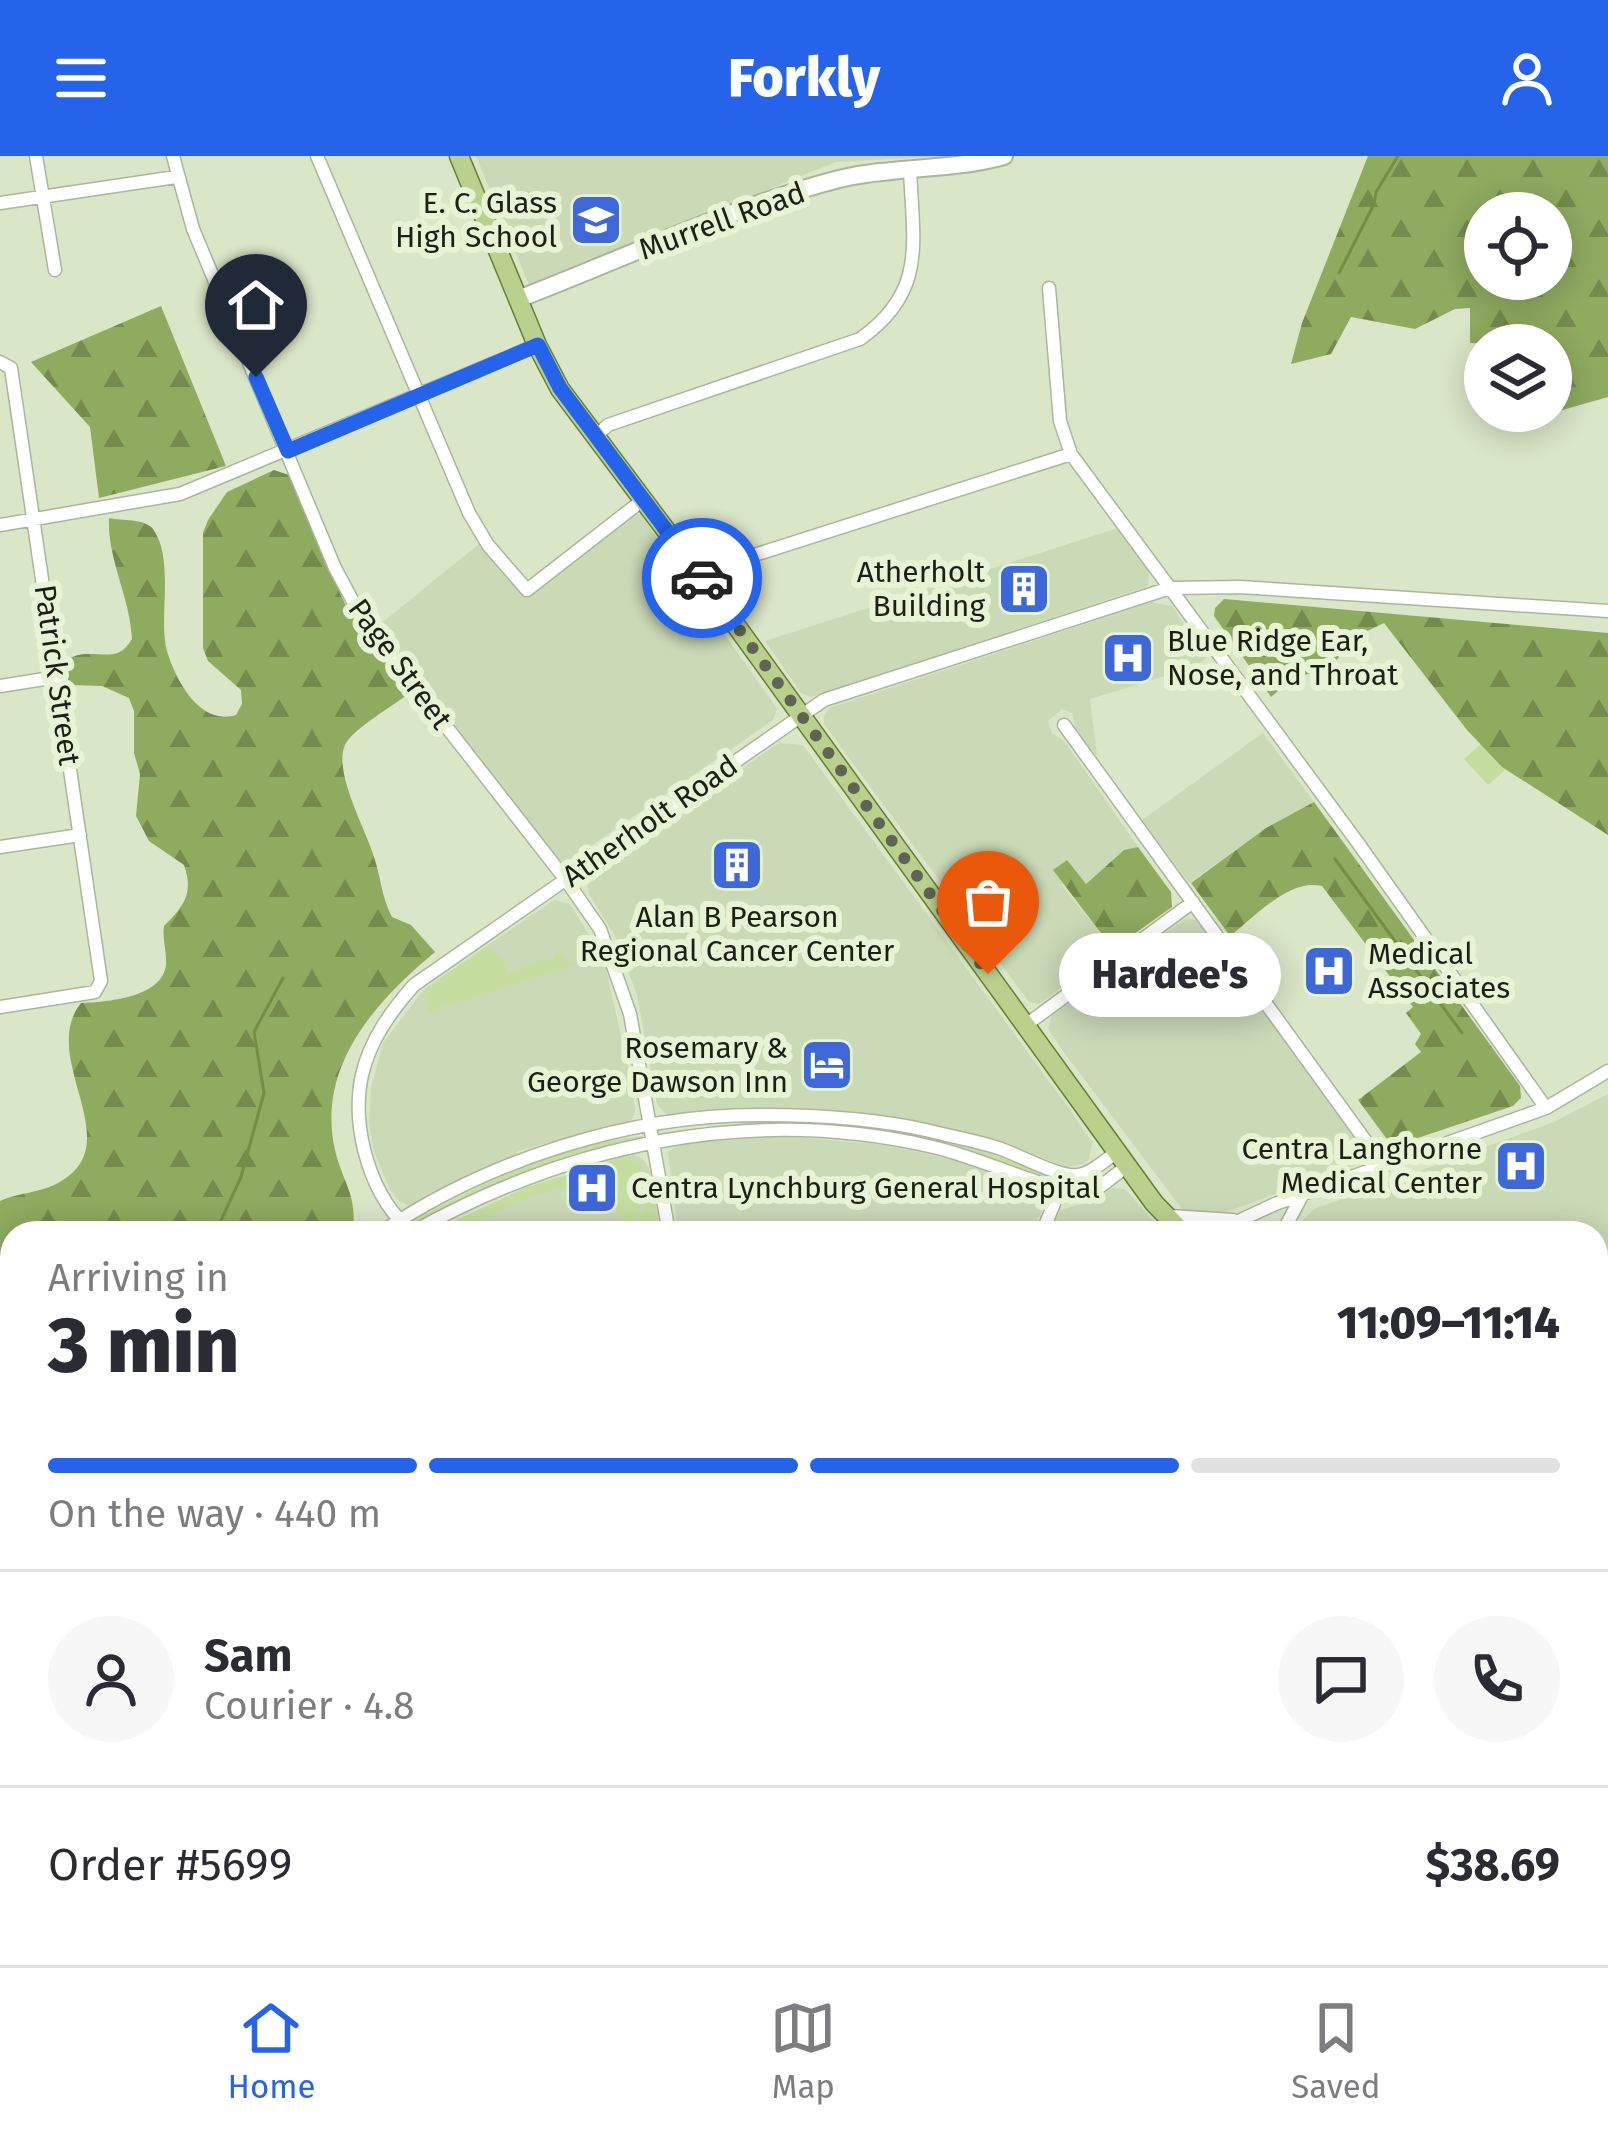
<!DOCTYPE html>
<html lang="en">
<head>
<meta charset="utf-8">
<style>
	body { margin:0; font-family:"Fira Sans",sans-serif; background:#f7f7f7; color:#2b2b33; height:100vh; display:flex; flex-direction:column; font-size:45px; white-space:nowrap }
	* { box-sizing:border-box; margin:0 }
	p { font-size:39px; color:#7c7c81 }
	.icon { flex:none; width:66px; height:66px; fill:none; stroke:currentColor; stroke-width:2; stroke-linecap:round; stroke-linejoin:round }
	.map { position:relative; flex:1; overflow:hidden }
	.panel { position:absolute; left:0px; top:1065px; width:1608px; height:744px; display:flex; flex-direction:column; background:#fff; border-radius:36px 36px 0 0; box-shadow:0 6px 30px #0003 }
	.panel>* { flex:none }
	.controls { position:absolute; left:1464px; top:36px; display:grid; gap:24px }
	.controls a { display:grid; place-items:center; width:108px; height:108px; border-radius:50%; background:#fff; box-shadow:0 6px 30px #0003; font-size:60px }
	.pin { position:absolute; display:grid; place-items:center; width:102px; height:102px; color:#fff; margin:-123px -51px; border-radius:50% 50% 50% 0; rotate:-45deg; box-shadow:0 0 12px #0007 }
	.pin .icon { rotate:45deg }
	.courier { position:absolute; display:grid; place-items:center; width:120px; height:120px; margin:-60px; border:9px solid #2563eb; border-radius:50%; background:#fff; color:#222; box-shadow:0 3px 15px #0007 }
	.bubble { position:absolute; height:84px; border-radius:42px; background:#fff; box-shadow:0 6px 30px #0003; font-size:39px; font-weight:800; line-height:84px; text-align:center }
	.head em { font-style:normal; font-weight:800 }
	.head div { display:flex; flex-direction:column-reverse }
	.head { display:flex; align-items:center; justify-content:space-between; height:204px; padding:0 48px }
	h1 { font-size:78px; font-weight:800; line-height:90px }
	.bar { display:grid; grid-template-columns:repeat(4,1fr); gap:18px 12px; align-content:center; height:144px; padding:0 48px }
	.bar i { height:15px; border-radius:9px; background:#e1e1e2 }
	.bar .active { background:#2563eb }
	.bar p { grid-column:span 4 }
	.line { display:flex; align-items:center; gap:30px; padding:0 48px; border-top:3px solid #e1e1e2 }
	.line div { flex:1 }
	.round { display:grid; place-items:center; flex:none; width:126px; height:126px; border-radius:63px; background:#f7f7f7 }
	header { display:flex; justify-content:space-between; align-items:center; height:156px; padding:0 48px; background:#2563eb; color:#fff; font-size:54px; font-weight:800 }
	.menu { display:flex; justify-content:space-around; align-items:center; height:168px; border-top:3px solid #e1e1e2; background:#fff; font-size:33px; color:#7c7c81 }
	.menu a { display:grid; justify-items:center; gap:6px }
	.menu .active { color:#2563eb }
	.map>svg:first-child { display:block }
	.built { fill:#cad9b6 }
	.green { fill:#c5de9f }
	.forest { fill:url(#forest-firs); fill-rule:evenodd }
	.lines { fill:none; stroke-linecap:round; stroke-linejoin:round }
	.stream { stroke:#748f44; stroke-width:3 }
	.street-casing { stroke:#aab69a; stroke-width:15 }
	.secondary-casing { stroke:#aab69a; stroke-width:20 }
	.primary-casing { stroke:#647f32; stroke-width:21 }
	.street { stroke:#fff; stroke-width:12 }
	.secondary { stroke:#fff; stroke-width:16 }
	.primary { stroke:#bad18d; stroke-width:18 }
	.done { stroke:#5e6554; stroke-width:12; stroke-dasharray:0 21.6 }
	.route { stroke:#2563eb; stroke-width:15 }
	.labels { text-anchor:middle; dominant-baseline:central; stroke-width:12; stroke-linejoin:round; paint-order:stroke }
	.poi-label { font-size:30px; fill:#1b1f15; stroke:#e7f3d5; text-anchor:end }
	.street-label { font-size:30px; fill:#1b1f15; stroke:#e7f3d5 }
</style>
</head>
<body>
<header><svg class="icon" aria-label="menu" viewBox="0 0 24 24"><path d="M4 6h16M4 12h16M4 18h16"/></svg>Forkly<svg class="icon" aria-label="person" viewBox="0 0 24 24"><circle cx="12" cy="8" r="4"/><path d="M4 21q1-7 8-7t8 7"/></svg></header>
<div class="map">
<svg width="1608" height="1809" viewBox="0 0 1608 1809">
	<defs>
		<pattern id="forest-firs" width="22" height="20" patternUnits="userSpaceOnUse" patternTransform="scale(3)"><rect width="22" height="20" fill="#8fab5f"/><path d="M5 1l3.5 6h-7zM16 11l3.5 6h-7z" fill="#748b4d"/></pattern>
	</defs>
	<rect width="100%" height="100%" fill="#dae6c8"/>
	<path class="built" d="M476,0H945L836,6L529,129Z
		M633,358H640L777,553L773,564L562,710L378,470L479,388L521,435Z
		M1118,372L1149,414L1148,430L811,541L801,537L765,485Z
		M1152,446L1172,450L1207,502L1194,511L1090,543L1097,600L1077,576L1072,557L1062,553L1048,565L1052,577L1065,586L1138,691L1124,694L1085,728H1061L1113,793L1039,848L1029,846L824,568V561L829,552Z
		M1263,577L1314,646L1266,672L1189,727L1142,664Z
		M779,587L803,589L1070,954L1092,986L1089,1003L1083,1008L1067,1011L998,986L896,962L779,953L677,960L665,957L657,948L637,839L615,780L589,738L587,724L592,716Z
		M554,744L570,748L604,803L632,931L635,956L631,965L517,995L516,1001L412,1050L400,1046L390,1034L374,996L369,967L371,932L383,887L424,833Z
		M1185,763L1196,764L1360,990L1361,1002L1355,1009L1223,1057L1204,1061L1182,1053L1063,895L1048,873L1052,859Z
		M1608,938V1145L1596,1149V1077H1298L1300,1067L1314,1053L1554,966Z
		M782,980L886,989L993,1013L1040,1032L1044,1040L1043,1052L1032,1077H678L668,996L679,988Z
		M632,997L645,1005L651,1019L661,1077H429L497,1045Z
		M1112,1032L1125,1033L1164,1077H1049L1060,1054L1096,1044Z
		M1596,1321L1608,1331V1484L1596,1511Z
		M1608,1525V1625L1602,1624L1596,1554Z
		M722,1797H819L825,1809H729Z
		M837,1797H970L972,1809H843Z"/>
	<path class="green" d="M1481,588L1505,614L1488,629L1464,603Z
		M486,791L503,804L508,818L538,805L553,804L555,798L561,797L565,806L574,805L576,809L428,856L425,835Z
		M761,965L858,971L660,977Z
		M876,973L973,992L1047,1017L1054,1023L972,997L877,976Z
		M643,980L642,983L519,1019L413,1070L411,1066C481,1028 562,987 643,980Z
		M625,1001L642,1010C632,1031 649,1050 630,1071L619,1072L623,1062L604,1037L596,1040L583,1034L581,1025L515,1047L457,1077H430L524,1032Z
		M648,1010L657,1064L651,1070L630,1074C648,1060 646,1040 641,1020Z"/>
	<path class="forest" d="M1368,0H1608V241L1552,257L1538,256L1551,255V189L1470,187V152L1455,153L1415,173L1351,161L1331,198L1291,208L1302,167ZM1485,57H1551V123H1485Z
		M161,150L226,310L99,342L90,271L31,206Z
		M274,314L289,319L345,448L411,536C395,549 352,573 345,589C333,615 365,672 373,698C381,720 381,740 392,761L411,769L435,796C376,845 316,910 335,994C343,1028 357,1037 353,1075C334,1079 304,1080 284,1077C261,1073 251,1061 229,1077H12V1797H26L19,1809H0V1045C20,1036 44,1037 63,1024C127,984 38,901 81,847C106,846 162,842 166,809C167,796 162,783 164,770C184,750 194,737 184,709L149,685L136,660L140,618L134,597V555L129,542L102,530L69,529L64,504C71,502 78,498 85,498C106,497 119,505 132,483C130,441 107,403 109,362C122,365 144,362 153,373C175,403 158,465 167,495C176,525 200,570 236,559L242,548L241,534L208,505L203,492V377L208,364L227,336Z
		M1224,443L1608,477V679L1502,611L1467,574L1384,467L1353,482L1333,509L1291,524L1271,541L1214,460L1215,452Z
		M1314,646L1520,930L1521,942L1513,950L1397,989L1389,986L1358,944L1421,896L1415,888L1421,878L1406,857L1413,851L1322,730C1289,722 1255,761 1230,780L1191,727L1266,672Z
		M1138,691L1171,736L1172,751L1113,793L1053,714L1067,704L1086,728L1124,694Z
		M331,1797H466L459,1809H330Z
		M482,1797H616L627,1809H475Z
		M641,1797H730L733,1809H651Z
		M970,1797H1047L1049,1809H972Z
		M1064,1797H1377L1375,1809H1066Z
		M1394,1797H1541L1540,1809H1395Z"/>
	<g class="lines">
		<path class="stream" d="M1339,117L1374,48L1376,36L1398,0
			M1335,703L1462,877
			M211,1077L218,1071L241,1021L264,937L254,876L283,822
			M0,1267L12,1258"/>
		<g class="street-casing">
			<path id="street" d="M36,0L55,114
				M173,0L193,73L335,412L363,464L566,724L600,773L630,858L669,1077
				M317,0L469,357L488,389L527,434L644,343
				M0,47L176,21
				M1049,132L1060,265L1071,298L1358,687L1546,952
				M0,206L11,212L101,825L95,836L0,851
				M596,280L608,269L860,183C927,136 913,87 910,14
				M0,369L180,338L537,189
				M698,417L1071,298
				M0,530L57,521
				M1064,569L1383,1009
				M0,691L80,679
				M1026,869L1193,746
				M1170,1060L1233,1064
				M413,1076C371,1044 350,971 362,919C370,884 391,855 414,829L824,544L1170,432L1240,431L1608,455
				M380,1077C488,1004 628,959 758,959C814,959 875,962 930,975C953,981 978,985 1001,993C1019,999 1060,1022 1078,1019C1092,1017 1105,1004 1117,996
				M411,1077C571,987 752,949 933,991C984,1003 1031,1028 1082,1039L1101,1030L1127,1010
				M1042,1077L1062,1028
				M1213,1077L1275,1048L1546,952L1608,915
				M1282,1077L1303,1038
				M1596,1532L1608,1505
				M1596,1627L1602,1809
				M210,1797L213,1809
				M828,1797L834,1809
				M51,1809L57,1797"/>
		</g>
		<g class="secondary-casing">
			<path id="secondary" d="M518,143C620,104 734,50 839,23C893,10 950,15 1004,0"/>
		</g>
		<g class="primary-casing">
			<path id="primary" d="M459,0L537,189L560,233L698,417L1154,1047L1183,1077
				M1596,1308L1608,1317"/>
		</g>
		<use href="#street" class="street"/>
		<use href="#secondary" class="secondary"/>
		<use href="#primary" class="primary"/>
	</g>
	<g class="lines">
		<path class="done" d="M702,422L988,818"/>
		<path class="route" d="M256,221L288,295L538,189L560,232L702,422"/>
	</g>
	<defs>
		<g id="school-square" transform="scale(2.7)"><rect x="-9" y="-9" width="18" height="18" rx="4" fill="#3e67d8" stroke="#e7f3d5"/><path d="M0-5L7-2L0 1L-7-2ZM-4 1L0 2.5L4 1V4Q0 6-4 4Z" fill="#fff"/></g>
		<g id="building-square" transform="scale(2.7)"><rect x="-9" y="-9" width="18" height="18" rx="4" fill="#3e67d8" stroke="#e7f3d5"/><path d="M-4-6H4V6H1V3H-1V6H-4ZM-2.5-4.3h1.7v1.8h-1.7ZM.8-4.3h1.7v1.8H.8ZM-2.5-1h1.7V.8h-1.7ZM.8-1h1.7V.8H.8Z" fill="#fff"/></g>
		<g id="hospital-square" transform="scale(2.7)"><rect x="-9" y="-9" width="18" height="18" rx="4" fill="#3e67d8" stroke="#e7f3d5"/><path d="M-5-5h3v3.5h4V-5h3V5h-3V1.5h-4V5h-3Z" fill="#fff"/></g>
		<g id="hotel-square" transform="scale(2.7)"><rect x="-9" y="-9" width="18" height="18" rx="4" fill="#3e67d8" stroke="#e7f3d5"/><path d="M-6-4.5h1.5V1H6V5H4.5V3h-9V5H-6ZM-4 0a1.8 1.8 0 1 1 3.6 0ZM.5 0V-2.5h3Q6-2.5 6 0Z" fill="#fff"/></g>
	</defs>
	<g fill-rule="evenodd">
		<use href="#school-square" x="596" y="64"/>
		<use href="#building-square" x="1024" y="433"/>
		<use href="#hospital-square" x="1128" y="502"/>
		<use href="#building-square" x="737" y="709"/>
		<use href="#hospital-square" x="1329" y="815"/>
		<use href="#hotel-square" x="827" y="909"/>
		<use href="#hospital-square" x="1521" y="1010"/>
		<use href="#hospital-square" x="592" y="1032"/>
	</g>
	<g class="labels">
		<g class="poi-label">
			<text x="557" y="47">E. C. Glass<tspan x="557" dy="34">High School</tspan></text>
			<text x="985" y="416">Atherholt<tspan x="985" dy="34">Building</tspan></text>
			<text x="1167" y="485" text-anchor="start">Blue Ridge Ear,<tspan x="1167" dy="34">Nose, and Throat</tspan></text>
			<text x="737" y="761" text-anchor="middle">Alan B Pearson<tspan x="737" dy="34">Regional Cancer Center</tspan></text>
			<text x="1368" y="798" text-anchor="start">Medical<tspan x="1368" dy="34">Associates</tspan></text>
			<text x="788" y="892">Rosemary &amp;<tspan x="788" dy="34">George Dawson Inn</tspan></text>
			<text x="1482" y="993">Centra Langhorne<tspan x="1482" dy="34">Medical Center</tspan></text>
			<text x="631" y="1032" text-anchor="start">Centra Lynchburg General Hospital</text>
		</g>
		<g class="street-label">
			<text transform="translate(722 65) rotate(-20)">Murrell Road</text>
			<text transform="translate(400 508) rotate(54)">Page Street</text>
			<text transform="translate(57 519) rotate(82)">Patrick Street</text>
			<text transform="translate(650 665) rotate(-35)">Atherholt Road</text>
		</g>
	</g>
</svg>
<div class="controls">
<a><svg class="icon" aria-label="locate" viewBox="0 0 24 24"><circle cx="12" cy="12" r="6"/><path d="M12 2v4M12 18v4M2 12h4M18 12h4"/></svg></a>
<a><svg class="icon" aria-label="layers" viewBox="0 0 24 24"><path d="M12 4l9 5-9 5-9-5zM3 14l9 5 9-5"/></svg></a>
</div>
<div class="pin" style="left:988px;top:818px;background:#ea580c"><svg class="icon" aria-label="bag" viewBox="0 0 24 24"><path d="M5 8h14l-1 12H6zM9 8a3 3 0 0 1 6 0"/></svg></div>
<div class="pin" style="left:256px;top:221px;background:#1f2937"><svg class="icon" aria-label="home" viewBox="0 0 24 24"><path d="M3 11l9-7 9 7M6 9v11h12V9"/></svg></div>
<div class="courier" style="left:702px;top:422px"><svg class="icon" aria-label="car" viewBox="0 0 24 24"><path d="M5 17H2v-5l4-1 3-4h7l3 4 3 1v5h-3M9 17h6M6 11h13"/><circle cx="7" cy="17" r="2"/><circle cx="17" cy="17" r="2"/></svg></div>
<div class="bubble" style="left:1059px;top:777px;width:222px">Hardee's</div>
<section class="panel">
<div class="head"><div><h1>3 min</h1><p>Arriving in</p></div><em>11:09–11:14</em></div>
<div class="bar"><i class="active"></i><i class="active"></i><i class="active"></i><i></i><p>On the way · 440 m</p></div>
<div class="line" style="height:216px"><a class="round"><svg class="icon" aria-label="person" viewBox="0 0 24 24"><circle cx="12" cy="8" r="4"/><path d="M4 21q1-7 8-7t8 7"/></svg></a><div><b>Sam</b><p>Courier · 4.8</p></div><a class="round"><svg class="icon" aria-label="chat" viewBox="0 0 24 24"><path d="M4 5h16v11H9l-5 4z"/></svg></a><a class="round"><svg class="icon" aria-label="phone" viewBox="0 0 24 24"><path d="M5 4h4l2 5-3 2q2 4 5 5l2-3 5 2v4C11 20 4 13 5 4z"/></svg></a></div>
<div class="line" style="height:156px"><div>Order #5699</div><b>$38.69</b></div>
</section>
</div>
<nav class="menu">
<a class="active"><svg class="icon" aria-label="home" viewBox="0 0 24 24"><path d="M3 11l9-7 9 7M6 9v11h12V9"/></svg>Home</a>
<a><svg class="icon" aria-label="map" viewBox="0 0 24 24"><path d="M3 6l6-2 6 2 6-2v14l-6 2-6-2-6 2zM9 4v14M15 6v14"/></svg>Map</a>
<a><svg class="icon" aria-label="saved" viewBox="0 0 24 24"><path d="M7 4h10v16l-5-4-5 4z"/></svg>Saved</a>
</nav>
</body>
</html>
